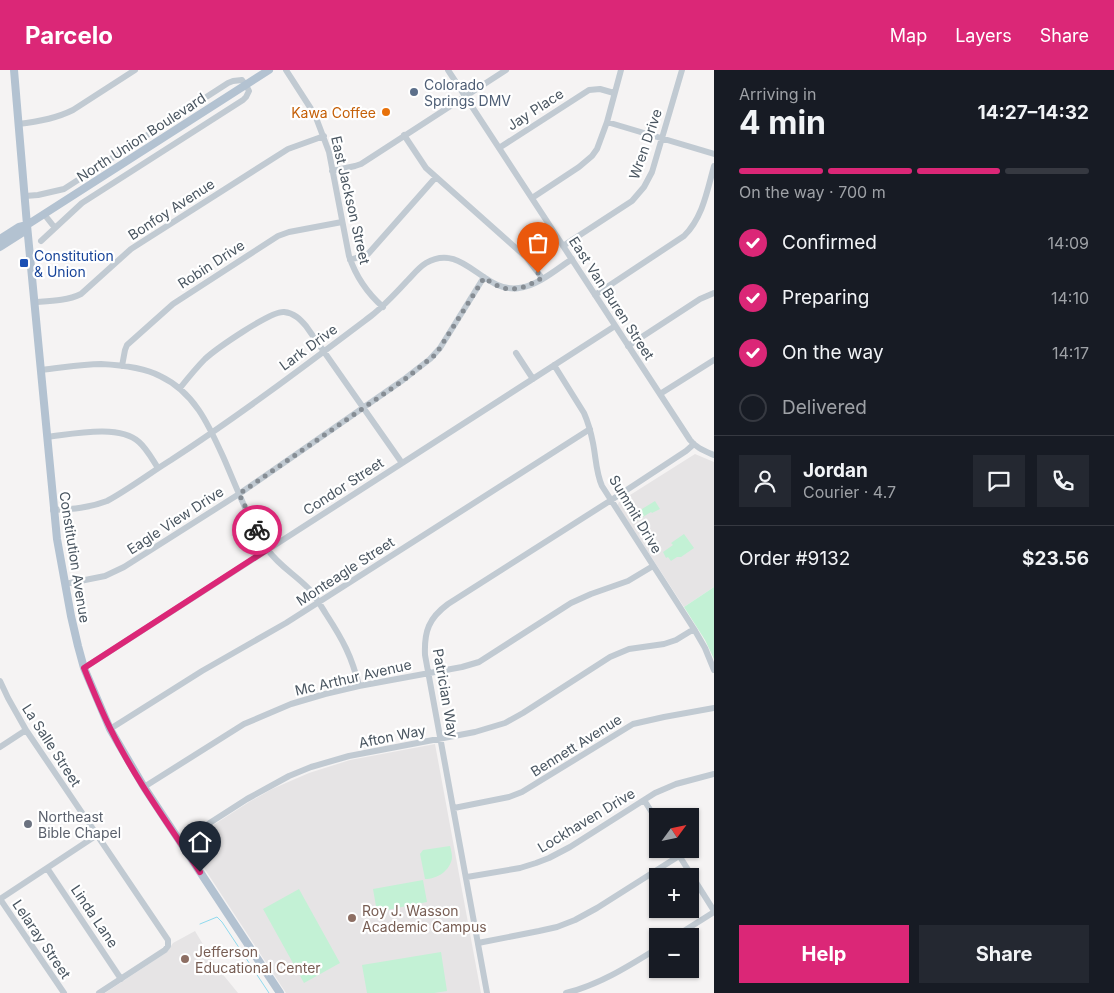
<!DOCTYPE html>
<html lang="en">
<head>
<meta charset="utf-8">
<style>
	body { margin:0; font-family:Inter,sans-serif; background:#242831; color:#f1f3f6; height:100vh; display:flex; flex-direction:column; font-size:19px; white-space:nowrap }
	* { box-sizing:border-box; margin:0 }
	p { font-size:16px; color:#9ea1a6 }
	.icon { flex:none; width:28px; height:28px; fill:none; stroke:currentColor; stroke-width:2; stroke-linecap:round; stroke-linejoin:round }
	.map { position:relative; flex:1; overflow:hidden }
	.details { display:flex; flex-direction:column; background:#171b24; width:400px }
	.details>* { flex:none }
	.needle { width:32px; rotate:57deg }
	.controls { position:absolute; left:649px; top:738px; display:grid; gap:10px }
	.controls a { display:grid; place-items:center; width:50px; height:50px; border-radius:0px; background:#171b24; box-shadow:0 1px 4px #0004; font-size:25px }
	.pin { position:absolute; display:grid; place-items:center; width:42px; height:42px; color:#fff; margin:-51px -21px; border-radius:50% 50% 50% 0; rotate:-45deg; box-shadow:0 0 5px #0007 }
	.pin .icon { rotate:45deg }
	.courier { position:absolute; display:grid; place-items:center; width:50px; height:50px; margin:-25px; border:4px solid #db2777; border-radius:50%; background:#fff; color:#222; box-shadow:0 1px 6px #0007 }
	.head em { font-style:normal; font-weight:700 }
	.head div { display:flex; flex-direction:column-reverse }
	.head { display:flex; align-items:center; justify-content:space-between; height:85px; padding:0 25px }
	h1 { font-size:32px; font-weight:700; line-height:38px }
	.bar { display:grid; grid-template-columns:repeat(4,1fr); gap:8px 5px; align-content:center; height:60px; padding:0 25px }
	.bar i { height:6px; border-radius:4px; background:#363941 }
	.bar .current { background:#db2777 }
	.bar p { grid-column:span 4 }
	.line { display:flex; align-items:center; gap:12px; padding:0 25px; border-top:1px solid #363941 }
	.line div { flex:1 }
	.round { display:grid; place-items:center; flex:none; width:52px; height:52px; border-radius:0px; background:#242831 }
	ol { padding:0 25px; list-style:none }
	li { display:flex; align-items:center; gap:15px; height:55px }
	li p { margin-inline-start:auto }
	li .icon { padding:5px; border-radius:50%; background:#db2777; color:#fff; stroke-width:4 }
	li:last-child { color:#9ea1a6 }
	li i { width:28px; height:28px; border:2px solid #363941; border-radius:50% }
	.button { display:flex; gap:10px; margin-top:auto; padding:10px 25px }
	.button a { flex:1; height:58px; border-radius:0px; background:#db2777; color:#fff; font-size:20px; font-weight:700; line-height:58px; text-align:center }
	.button a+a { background:#242831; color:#f1f3f6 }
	header { display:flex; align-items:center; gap:30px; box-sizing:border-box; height:70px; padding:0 25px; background:#db2777; color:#fff }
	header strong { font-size:24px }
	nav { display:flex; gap:28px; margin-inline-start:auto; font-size:18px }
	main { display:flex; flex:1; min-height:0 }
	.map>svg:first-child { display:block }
	.education { fill:#e6e4e5 }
	.green { fill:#c3f1d5 }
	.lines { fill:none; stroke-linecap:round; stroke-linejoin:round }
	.stream { stroke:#90daee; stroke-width:1 }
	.minor { stroke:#c1cad2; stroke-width:6 }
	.major { stroke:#b3c2d1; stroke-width:8 }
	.done { stroke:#868d94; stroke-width:5; stroke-dasharray:0 9 }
	.route { stroke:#db2777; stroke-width:6 }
	.service-dot { fill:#5c6f8a; stroke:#fff; stroke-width:2 }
	.food-dot { fill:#e8710a; stroke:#fff; stroke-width:2 }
	.transit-dot { fill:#1a4fb4; stroke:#fff; stroke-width:2 }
	.worship-dot { fill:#6b7280; stroke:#fff; stroke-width:2 }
	.education-dot { fill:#8d6e63; stroke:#fff; stroke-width:2 }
	.labels { text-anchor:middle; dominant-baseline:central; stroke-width:4.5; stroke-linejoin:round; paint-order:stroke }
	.service-label { font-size:14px; fill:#4e5e75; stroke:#fff; text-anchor:start }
	.street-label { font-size:14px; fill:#4a5661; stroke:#fff }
	.food-label { font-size:14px; fill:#c56008; stroke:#fff; text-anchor:end }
	.transit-label { font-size:14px; fill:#164399; stroke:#fff; text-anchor:start }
	.worship-label { font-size:14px; fill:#5b616d; stroke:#fff; text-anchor:start }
	.education-label { font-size:14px; fill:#785e54; stroke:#fff; text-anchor:start }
</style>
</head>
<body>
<header>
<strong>Parcelo</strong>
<nav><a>Map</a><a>Layers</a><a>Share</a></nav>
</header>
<main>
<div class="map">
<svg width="714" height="923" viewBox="0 0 714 923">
	<rect width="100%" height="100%" fill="#f5f3f3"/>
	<path class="education" d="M695,384L714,392V517L684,537L618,436V434L619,432Z
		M435,674L481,923H286L187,772L249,732L272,719L309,703L350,690Z
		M195,861L216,896L238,923H105L167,882L173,873Z"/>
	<path class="green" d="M655,431L660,439L652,443L651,442L633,453L629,447Z
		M684,464L694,478L681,487H677L671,491L668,487L666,488L663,482L673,475L671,473Z
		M714,517V589L705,570L684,537Z
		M450,776C451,779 452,784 452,788C450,801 437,809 425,809L420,784L423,780Z
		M423,810L427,832L377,842L373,819Z
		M299,819L340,893L304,913L263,839Z
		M441,882L447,921L434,923H367L362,895Z"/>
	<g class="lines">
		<path class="stream" d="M200,854L217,847L222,852L269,923"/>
		<path class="minor" d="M286,0L315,45L329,82L349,186C356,207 366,222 383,237
			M448,0L690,370C696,378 705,381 714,385
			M607,52L714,84
			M18,54C37,52 55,49 73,40L135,0
			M404,65L426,98L526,187L542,208
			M499,78L589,20L600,19L614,23
			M332,101L355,96L361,94L506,0
			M25,126L38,125L64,119L228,13L233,11L242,10L246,15L249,21L246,27L243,30L82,133L41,171
			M532,128L579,97L592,86L597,79L607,52L621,0
			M44,144L55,158
			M563,176L632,131L644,117L652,102L682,0
			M350,190L368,184L436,107
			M595,225L684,166C703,147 707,121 714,96
			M34,232C50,231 67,231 81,224L131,179L288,79L324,66
			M628,276L700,229L714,223
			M516,283L533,309
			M554,295L584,343C588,352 591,363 593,373C596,388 596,403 602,416L694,559L705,578L714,600
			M122,296L125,280L127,275L173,234L278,166L289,162L342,152
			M41,300C61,298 81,294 101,294C121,295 143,297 160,306C196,323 210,358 225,391C238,421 250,453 268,480C279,496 296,505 309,519C316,527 321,536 326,544C343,570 352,587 359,616
			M180,318C188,308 196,298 205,289C216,279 270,241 284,242C294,243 300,249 306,256L402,393
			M660,324L714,290
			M47,367C73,364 119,354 139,372C147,379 152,389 158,398
			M53,440C73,439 89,438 107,431C129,419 150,403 171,390C240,345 306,295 371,246C384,236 395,224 407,211C413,205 418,198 426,193C463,171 483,224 519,218C537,216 557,199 572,189
			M65,514L105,506L124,497L239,424L403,310L430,289L440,278L484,207
			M84,598L615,256
			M0,611L8,628L26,660L168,870V876L165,880L99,923
			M110,659L202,601L286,553L590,359
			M0,677L26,660
			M144,717L244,654L291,634L325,624L359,616L462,597L479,592L571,533L591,524L628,511L653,496
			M644,730L658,752
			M454,738L509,727L522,722L633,654L664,647L714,638
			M180,772L247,729L289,706L311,697L349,686L475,662L505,653L523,643L610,587L629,579L664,574L676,570L694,559
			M675,779L714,841
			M47,798L121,909
			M467,807L520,798L536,793L549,788L570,777L655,723L676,714L714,704
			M0,829L97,765
			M0,829L64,923
			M676,866L714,842
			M478,873L539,861L557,857L575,850L597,838L679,786
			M487,923L425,585C424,561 429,548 448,534L616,427L686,381L694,374
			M566,923C599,915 629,896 658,878"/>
		<path class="major" d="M14,0L27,155L57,469L71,546L78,576L84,598L110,659L144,717L280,923
			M0,169L19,157L27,155L269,0
			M0,177L22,163L27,155"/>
	</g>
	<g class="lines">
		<path class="done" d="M257,460L239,424L404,310L436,284L484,208C488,210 493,214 498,216C513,223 529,216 542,208L538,203"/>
		<path class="route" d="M200,802C169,755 135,709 110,658C100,638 92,618 84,598L268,479L257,460"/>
	</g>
	<circle class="service-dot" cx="414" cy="22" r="5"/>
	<circle class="food-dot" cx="386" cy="42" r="5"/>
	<rect class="transit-dot" x="19" y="188" width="10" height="10" rx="2.5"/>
	<circle class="worship-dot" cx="28" cy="754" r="5"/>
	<g class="education-dot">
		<circle cx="352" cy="848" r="5"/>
		<circle cx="185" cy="889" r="5"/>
	</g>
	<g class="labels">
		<g class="service-label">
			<text x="424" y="14">Colorado<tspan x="424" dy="16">Springs DMV</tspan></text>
		</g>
		<g class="street-label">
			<text transform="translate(535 39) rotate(-33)">Jay Place</text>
			<text transform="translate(141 67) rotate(-33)">North Union Boulevard</text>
			<text transform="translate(645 74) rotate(-71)">Wren Drive</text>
			<text transform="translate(351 130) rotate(77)">East Jackson Street</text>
			<text transform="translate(171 139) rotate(-33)">Bonfoy Avenue</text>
			<text transform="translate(211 194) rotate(-33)">Robin Drive</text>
			<text transform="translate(612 228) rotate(57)">East Van Buren Street</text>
			<text transform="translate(308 277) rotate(-36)">Lark Drive</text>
			<text transform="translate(343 416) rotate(-33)">Condor Street</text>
			<text transform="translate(636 444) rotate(59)">Summit Drive</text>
			<text transform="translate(175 450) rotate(-33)">Eagle View Drive</text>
			<text transform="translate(75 487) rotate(81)">Constitution Avenue</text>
			<text transform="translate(345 501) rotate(-33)">Monteagle Street</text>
			<text transform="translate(353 607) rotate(-13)">Mc Arthur Avenue</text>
			<text transform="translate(446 623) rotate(80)">Patrician Way</text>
			<text transform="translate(392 666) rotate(-11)">Afton Way</text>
			<text transform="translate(52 675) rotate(57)">La Salle Street</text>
			<text transform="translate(576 675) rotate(-32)">Bennett Avenue</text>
			<text transform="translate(586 750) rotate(-31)">Lockhaven Drive</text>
			<text transform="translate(95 846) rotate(56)">Linda Lane</text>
			<text transform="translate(42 869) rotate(56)">Lelaray Street</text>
		</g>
		<g class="food-label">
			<text x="376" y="42">Kawa Coffee</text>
		</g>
		<g class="transit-label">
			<text x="34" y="185">Constitution<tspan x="34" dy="16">&amp; Union</tspan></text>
		</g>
		<g class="worship-label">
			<text x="38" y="746">Northeast<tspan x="38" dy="16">Bible Chapel</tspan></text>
		</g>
		<g class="education-label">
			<text x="362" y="840">Roy J. Wasson<tspan x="362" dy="16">Academic Campus</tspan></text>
			<text x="195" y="881">Jefferson<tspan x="195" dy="16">Educational Center</tspan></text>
		</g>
	</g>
</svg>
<div class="controls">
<a><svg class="needle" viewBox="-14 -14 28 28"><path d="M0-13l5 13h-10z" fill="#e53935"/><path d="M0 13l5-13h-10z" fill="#9ea1a6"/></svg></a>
<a>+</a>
<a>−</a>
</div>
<div class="pin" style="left:538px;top:203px;background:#ea580c"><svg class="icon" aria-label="bag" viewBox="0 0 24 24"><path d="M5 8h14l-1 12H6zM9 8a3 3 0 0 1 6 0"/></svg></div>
<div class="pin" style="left:200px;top:802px;background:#1f2937"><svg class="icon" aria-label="home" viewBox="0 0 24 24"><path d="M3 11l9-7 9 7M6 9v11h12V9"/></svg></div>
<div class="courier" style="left:257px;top:460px"><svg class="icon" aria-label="bike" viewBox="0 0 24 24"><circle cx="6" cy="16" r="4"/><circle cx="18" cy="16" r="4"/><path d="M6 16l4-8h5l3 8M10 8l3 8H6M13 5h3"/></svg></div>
</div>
<section class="details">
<div class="head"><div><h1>4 min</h1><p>Arriving in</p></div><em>14:27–14:32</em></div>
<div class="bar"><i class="current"></i><i class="current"></i><i class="current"></i><i></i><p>On the way · 700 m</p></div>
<ol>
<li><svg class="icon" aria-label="check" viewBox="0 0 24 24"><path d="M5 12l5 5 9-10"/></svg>Confirmed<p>14:09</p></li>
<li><svg class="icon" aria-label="check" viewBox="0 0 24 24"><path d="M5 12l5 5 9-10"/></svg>Preparing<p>14:10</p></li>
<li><svg class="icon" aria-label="check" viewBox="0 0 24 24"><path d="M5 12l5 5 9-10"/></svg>On the way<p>14:17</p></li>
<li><i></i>Delivered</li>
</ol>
<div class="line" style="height:90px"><a class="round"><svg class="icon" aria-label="person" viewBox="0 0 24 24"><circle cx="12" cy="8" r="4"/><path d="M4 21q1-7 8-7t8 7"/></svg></a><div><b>Jordan</b><p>Courier · 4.7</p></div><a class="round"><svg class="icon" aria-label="chat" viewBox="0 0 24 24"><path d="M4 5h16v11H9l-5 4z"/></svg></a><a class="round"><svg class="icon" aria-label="phone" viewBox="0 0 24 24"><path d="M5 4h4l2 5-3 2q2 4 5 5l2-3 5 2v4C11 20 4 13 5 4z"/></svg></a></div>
<div class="line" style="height:65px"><div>Order #9132</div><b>$23.56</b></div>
<div class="button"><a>Help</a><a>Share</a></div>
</section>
</main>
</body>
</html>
